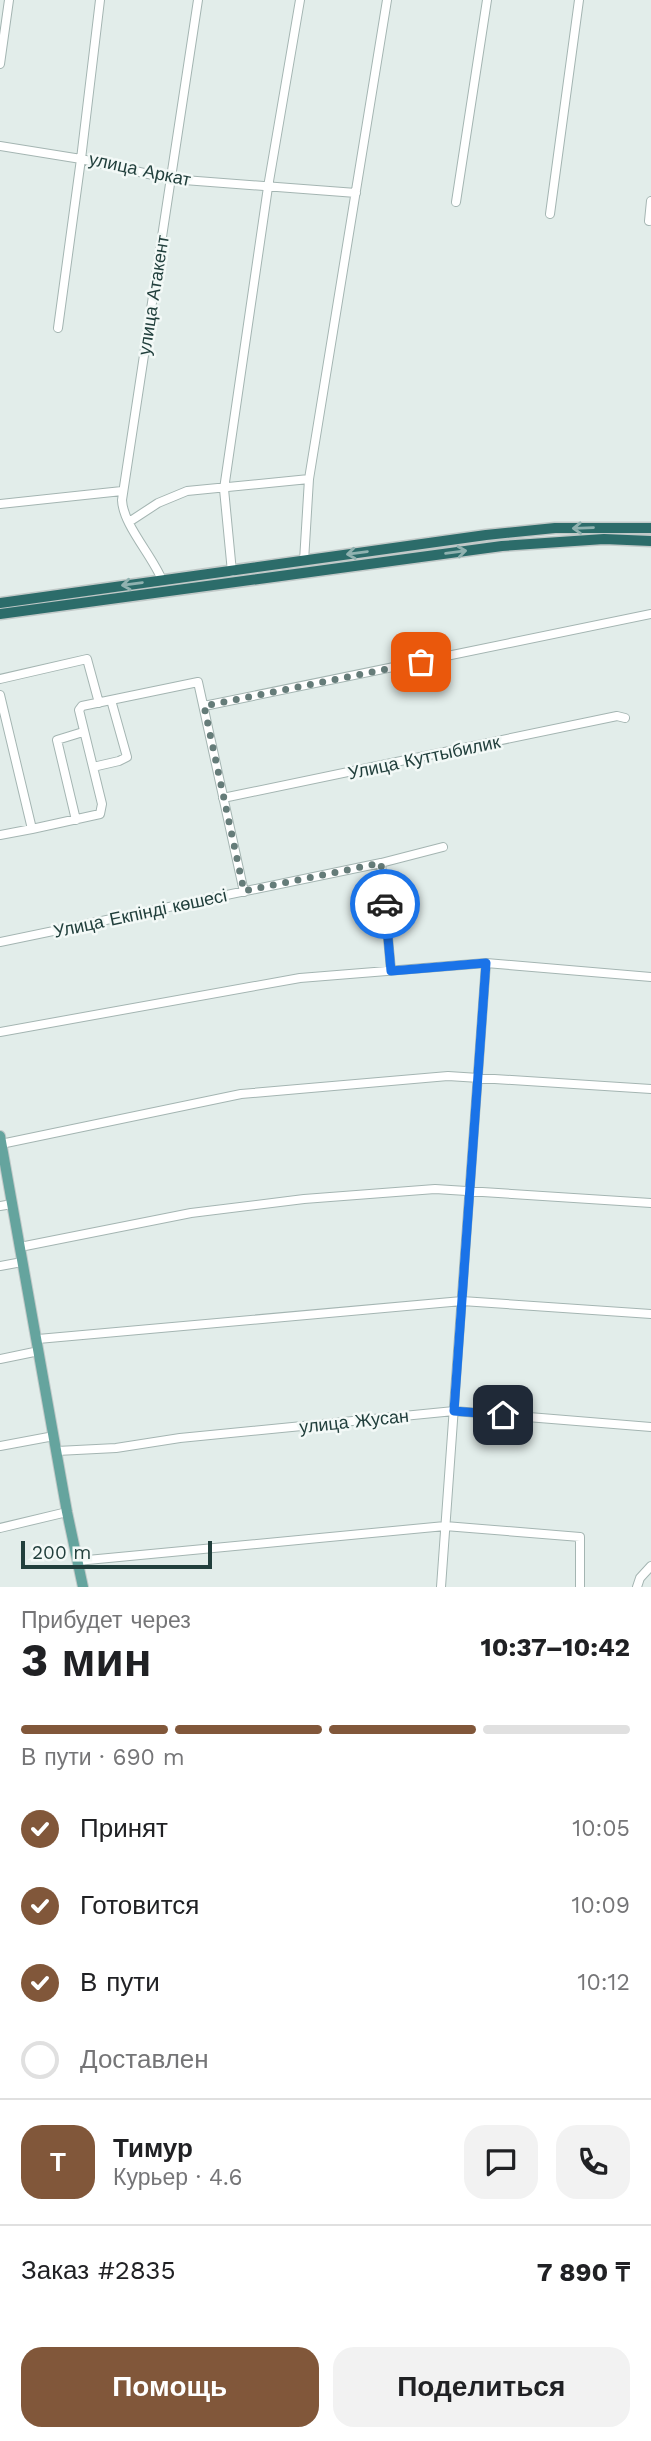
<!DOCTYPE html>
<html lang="ru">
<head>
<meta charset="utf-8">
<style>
	body { margin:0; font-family:"Work Sans",sans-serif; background:#f2f2f2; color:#202124; height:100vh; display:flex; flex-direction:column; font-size:26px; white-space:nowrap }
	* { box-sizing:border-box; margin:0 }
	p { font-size:23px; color:#757577 }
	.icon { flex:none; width:38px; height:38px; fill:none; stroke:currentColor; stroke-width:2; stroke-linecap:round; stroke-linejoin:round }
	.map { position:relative; height:1587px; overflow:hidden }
	.details { display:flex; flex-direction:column; background:#fff; flex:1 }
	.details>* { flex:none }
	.scale { position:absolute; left:21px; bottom:18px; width:191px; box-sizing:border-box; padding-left:7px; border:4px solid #213f3c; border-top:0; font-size:19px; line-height:24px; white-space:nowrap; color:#213f3c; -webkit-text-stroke:5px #f3f9f7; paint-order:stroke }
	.pin { position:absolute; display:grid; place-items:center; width:60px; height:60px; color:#fff; margin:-30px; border-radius:14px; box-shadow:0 4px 10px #0006 }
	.courier { position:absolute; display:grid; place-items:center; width:70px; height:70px; margin:-35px; border:5px solid #1a73e8; border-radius:50%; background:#fff; color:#222; box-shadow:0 2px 9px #0007 }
	.overview em { font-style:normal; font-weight:700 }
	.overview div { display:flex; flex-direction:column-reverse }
	.overview { display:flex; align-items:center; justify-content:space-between; height:119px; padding:0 21px }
	h1 { font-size:46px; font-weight:700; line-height:52px }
	.bar { display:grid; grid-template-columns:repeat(4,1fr); gap:10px 7px; align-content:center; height:84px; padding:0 21px }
	.bar i { height:9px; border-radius:5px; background:#e0e0e0 }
	.bar .selected { background:#81573a }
	.bar p { grid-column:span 4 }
	.line { display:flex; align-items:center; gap:18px; padding:0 21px; border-top:2px solid #e0e0e0 }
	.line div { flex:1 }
	.round { display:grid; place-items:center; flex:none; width:74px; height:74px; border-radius:21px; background:#f2f2f2 }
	ol { padding:0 21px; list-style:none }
	li { display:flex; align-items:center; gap:21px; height:77px }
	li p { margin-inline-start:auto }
	li .icon { padding:7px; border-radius:50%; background:#81573a; color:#fff; stroke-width:4 }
	li:last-child { color:#757577 }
	li i { width:38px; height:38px; border:4px solid #e0e0e0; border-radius:50% }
	.button { display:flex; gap:14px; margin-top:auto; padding:14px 21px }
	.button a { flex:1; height:80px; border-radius:21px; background:#81573a; color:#fff; font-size:28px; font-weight:700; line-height:80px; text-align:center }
	.button a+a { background:#f2f2f2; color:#202124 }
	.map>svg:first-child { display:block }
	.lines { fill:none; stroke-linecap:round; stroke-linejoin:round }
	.minor-casing { stroke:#a4b5b2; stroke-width:10 }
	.major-casing { stroke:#c1c9c8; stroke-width:12 }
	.highway-casing { stroke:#c1c9c8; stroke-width:13 }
	.minor { stroke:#fff; stroke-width:8 }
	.major { stroke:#65a49e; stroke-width:10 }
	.highway { stroke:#2c6c6a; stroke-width:10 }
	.oneway { stroke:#90b2b0 }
	.done { stroke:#657c79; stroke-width:7; stroke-dasharray:0 12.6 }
	.route { stroke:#1a73e8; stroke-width:9 }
	.labels { text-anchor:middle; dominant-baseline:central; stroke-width:5; stroke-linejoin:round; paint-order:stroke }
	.street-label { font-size:18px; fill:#213f3c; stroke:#f3f9f7 }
</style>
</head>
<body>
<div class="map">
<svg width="651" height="1587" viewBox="0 0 651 1587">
	<rect width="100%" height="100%" fill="#e2edea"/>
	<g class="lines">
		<g class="minor-casing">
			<path id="minor" d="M100,0L81,159L171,179L356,193
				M0,64L9,0
				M0,146L81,159L58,328
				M456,202L487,0
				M550,214L579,0
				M649,221L651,201
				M0,504L122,491
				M129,522L158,503L187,491L309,479
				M304,561L309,479L387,0
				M232,572L224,489L268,187L300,0
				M162,580C152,555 123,525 122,500L198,0
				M0,679L87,659L99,703
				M0,695L32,829L100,814L102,804L79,710L82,706L198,682L244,892
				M204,706L651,614
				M93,767L119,761L127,757L111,700
				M223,798L617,716L625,718
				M76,820L57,740L83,732
				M0,835L32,829
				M381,863L391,970
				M0,942L381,863L443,847
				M0,1032L300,978L486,963L651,977
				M1,1144L241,1094L448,1076L651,1089
				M0,1206L12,1204
				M20,1247L191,1213L304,1199L435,1189L651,1203
				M0,1266L22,1262
				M38,1339L462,1301L651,1314
				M0,1359L39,1351
				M0,1446L54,1436
				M57,1451L116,1448L180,1438L454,1411L651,1427
				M0,1528L67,1512
				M77,1561L445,1526L580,1537V1587
				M441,1587L486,963
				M637,1587L640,1578L651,1566"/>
		</g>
		<g class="major-casing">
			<path id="major" d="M0,1136L67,1512L83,1587"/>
		</g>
		<g class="highway-casing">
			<path id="highway" d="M0,603L486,535L555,528H651
				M0,614L502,546L604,539L651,541"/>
		</g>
		<use href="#minor" class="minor"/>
		<use href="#major" class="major"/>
		<use href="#highway" class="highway"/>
	</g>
	<defs><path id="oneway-shaft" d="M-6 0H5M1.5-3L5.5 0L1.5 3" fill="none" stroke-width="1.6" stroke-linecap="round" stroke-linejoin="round" transform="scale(1.75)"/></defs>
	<g class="oneway">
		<use href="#oneway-shaft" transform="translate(583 528) rotate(178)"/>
		<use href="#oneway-shaft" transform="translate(456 552) rotate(-7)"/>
		<use href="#oneway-shaft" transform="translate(357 553) rotate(172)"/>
		<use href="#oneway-shaft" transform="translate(132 584) rotate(172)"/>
	</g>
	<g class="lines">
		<path class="done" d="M385,904L381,863L244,891L204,706L421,662"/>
		<path class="route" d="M385,904L391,971L486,963L454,1411L503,1415"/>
	</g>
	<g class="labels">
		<g class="street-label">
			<text transform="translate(140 169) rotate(12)">улица Аркат</text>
			<text transform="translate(153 295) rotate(-81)">улица Атакент</text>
			<text transform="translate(424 757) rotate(-12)">Улица Куттыбилик</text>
			<text transform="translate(140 913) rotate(-12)">Улица Екпінді көшесі</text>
			<text transform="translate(354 1421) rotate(-6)">улица Жусан</text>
		</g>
	</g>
</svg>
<div class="scale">200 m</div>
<div class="pin" style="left:421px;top:662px;background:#ea580c"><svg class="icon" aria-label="bag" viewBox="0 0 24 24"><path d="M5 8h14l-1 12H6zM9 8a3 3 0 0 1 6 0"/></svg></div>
<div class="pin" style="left:503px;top:1415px;background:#1f2937"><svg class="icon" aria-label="home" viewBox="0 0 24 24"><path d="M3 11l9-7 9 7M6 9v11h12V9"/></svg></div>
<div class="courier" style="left:385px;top:904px"><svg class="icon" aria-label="car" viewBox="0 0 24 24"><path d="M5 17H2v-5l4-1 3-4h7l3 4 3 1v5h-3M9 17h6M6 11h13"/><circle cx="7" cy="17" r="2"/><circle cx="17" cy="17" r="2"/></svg></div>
</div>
<section class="details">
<div class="overview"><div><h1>3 мин</h1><p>Прибудет через</p></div><em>10:37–10:42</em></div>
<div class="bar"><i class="selected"></i><i class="selected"></i><i class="selected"></i><i></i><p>В пути · 690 m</p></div>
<ol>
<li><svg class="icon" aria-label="check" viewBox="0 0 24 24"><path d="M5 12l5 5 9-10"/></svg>Принят<p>10:05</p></li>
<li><svg class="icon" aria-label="check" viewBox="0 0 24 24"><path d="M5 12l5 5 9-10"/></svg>Готовится<p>10:09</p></li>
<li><svg class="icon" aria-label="check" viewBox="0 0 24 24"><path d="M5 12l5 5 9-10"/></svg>В пути<p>10:12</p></li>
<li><i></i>Доставлен</li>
</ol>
<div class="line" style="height:126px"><b class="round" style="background:#81573a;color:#fff">Т</b><div><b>Тимур</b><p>Курьер · 4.6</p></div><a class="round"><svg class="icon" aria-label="chat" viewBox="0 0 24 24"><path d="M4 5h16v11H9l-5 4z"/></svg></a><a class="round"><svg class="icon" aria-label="phone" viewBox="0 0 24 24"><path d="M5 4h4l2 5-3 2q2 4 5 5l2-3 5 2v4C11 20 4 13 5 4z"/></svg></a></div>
<div class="line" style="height:91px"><div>Заказ #2835</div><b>7 890 ₸</b></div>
<div class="button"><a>Помощь</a><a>Поделиться</a></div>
</section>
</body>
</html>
